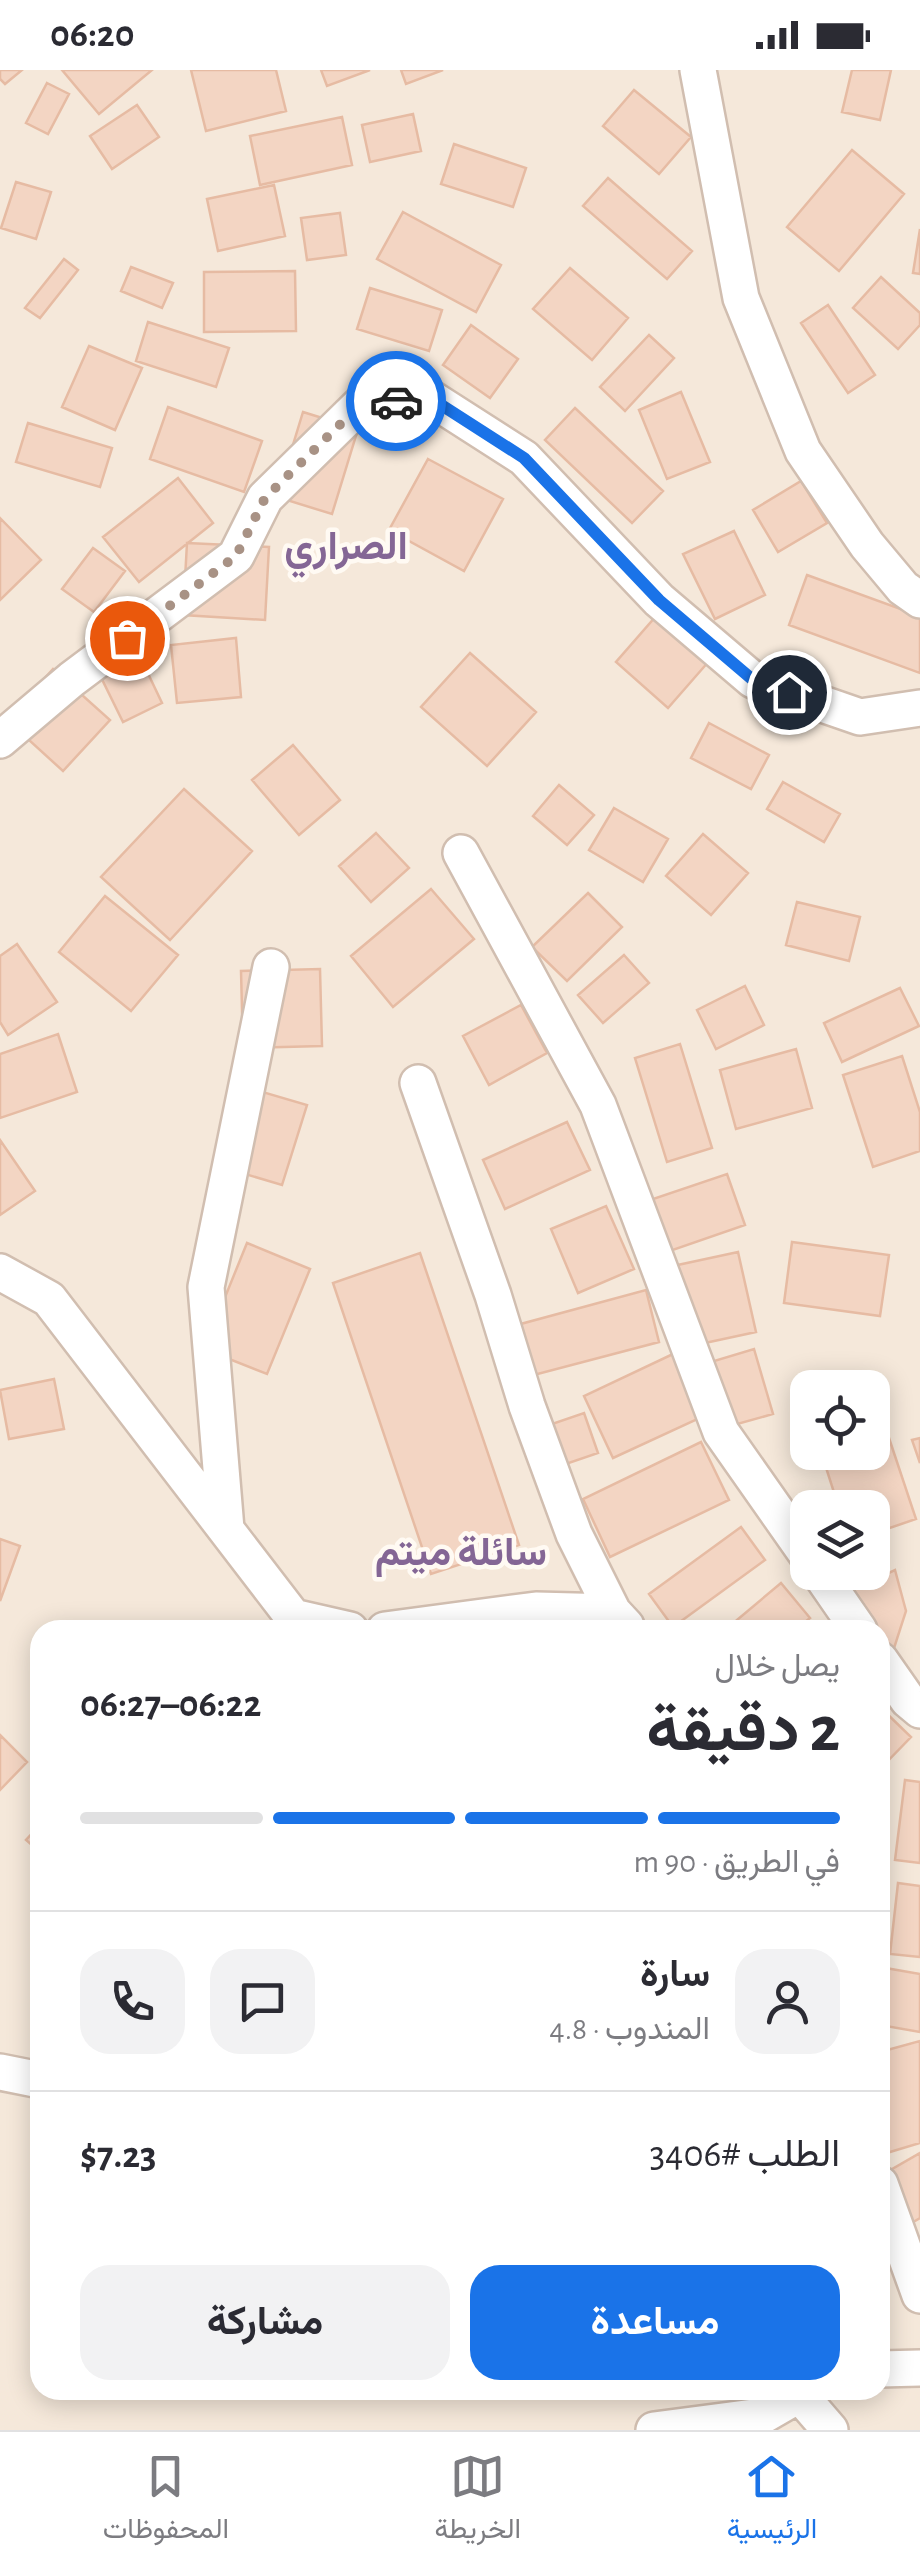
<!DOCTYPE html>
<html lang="ar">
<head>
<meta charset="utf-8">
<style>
	body { margin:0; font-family:"Alegreya Sans",Vazirmatn,sans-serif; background:#f2f2f3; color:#2b2b33; direction:rtl; height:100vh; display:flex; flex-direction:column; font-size:38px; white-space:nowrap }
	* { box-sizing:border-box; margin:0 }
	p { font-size:32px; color:#7c7c81 }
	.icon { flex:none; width:55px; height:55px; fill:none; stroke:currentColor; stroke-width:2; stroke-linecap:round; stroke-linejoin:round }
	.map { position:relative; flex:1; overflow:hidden; direction:ltr }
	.panel { position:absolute; left:30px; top:1550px; width:860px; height:780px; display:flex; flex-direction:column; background:#fff; border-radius:30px; box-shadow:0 5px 25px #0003; direction:rtl }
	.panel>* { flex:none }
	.tools { position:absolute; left:790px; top:1300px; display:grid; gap:20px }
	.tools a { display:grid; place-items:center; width:100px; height:100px; border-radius:20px; background:#fff; box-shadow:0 5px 25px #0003; font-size:50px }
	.pin { position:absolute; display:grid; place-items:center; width:85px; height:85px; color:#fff; margin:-42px; border:5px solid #fff; border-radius:50%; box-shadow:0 2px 10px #0007 }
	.courier { position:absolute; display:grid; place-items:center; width:100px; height:100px; margin:-50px; border:8px solid #1a73e8; border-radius:50%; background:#fff; color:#222; box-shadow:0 2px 12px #0007 }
	.head em { font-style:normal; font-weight:700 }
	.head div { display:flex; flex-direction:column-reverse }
	.head { display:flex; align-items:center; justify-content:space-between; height:170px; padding:0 50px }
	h1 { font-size:65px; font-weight:700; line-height:75px }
	.bar { display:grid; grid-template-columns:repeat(4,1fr); gap:15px 10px; align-content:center; height:120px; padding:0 50px }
	.bar i { height:12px; border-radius:8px; background:#e1e1e2 }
	.bar .active { background:#1a73e8 }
	.bar p { grid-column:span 4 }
	.line { display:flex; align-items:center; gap:25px; padding:0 50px; border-top:2px solid #e1e1e2 }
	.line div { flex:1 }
	.round { display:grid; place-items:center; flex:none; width:105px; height:105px; border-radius:30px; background:#f2f2f3 }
	.cta { display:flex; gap:20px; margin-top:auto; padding:20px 50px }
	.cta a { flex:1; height:115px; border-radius:30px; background:#1a73e8; color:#fff; font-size:40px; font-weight:700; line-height:115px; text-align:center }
	.cta a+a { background:#f2f2f3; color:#2b2b33 }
	.status { display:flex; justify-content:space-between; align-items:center; height:70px; padding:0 50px; background:#fff; direction:ltr }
	.status svg { height:28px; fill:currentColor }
	.tab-bar { display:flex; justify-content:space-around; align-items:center; height:140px; border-top:2px solid #e1e1e2; background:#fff; font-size:28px; color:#7c7c81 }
	.tab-bar a { display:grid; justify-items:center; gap:5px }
	.tab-bar .active { color:#1a73e8 }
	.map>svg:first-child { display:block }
	.residential { fill:#f5e8da; fill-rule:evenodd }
	.building { fill:#f3d5c3; stroke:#e6bba3; stroke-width:2.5 }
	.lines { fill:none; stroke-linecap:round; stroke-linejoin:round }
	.street-casing { stroke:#d1beb0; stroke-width:40 }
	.street { stroke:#fff; stroke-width:35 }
	.done { stroke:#a89285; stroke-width:10; stroke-dasharray:0 18 }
	.route { stroke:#1a73e8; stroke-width:12 }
	.labels { text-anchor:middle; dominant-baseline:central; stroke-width:9; stroke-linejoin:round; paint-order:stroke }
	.district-label { font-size:40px; font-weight:bold; fill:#846695; stroke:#fffaf3 }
</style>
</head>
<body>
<div class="status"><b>06:20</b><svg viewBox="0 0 49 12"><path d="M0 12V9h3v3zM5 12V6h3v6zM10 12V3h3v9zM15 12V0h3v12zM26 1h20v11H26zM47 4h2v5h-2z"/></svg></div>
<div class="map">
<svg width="920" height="2360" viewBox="0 0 920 2360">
	<rect width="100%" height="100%" fill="#fdf6ec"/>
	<path class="residential" d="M0,0H920V2360H0ZM808,1318H872V1382H808ZM808,1438H872V1502H808ZM40,1560H880V2320H40Z"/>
	<path class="building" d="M0,0H22L5,14L0,9Z
		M62,0H152L99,44Z
		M191,0H276L286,41L206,61Z
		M321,0H370L327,16Z
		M401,0H443L406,14Z
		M852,0H891L880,50L842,42Z
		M47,13L69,24L48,64L26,53Z
		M634,20L691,67L659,104L603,56Z
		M137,35L159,67L112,99L90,66Z
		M413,44L421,81L370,92L362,55Z
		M342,47L352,95L260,115L250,66Z
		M454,74L526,98L513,137L441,114Z
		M852,80L904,124L839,201L787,157Z
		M608,108L692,181L667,209L583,136Z
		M16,112L51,122L36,169L1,158Z
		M274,115L285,166L218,181L207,129Z
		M403,142L501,195L476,242L377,189Z
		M340,143L346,185L307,190L301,148Z
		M920,159V204L913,203Z
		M64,189L78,200L40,248L25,238Z
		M131,197L173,213L162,238L121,221Z
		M570,198L628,248L592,290L533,239Z
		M295,201L296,261L204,262V202Z
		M881,207L920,243V255L898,279L853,238Z
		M370,218L442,240L429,281L357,259Z
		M828,235L875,305L848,323L801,253Z
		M148,252L229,278L216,317L136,291Z
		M471,255L518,289L490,328L443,295Z
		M649,265L674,288L625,341L600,317Z
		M89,276L142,298L115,360L62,337Z
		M681,322L710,392L667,409L639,340Z
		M168,337L262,371L244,422L150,389Z
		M575,338L663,421L632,453L545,370Z
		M303,342L358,359L332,444L277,427Z
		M28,353L112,378L100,417L16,392Z
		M428,389L503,429L464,501L389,460Z
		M178,408L213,453L139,512L103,467Z
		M801,411L827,453L778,482L753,440Z
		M0,448L41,490L0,530Z
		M734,461L765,525L715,549L683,484Z
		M187,473L269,477L265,550L183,545Z
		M93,478L125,501L94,542L62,519Z
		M807,505L920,546V603L789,555Z
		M664,537L717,582L668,638L616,592Z
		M236,568L241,627L177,633L171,575Z
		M133,572L162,633L123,652L93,591Z
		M470,583L536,642L487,696L421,637Z
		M53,599L110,650L63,701L7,650Z
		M709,653L769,685L751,719L691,688Z
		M293,675L340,730L299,765L252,710Z
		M783,712L840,744L824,772L767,739Z
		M559,715L594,745L567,775L533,746Z
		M184,719L252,781L170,870L101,807Z
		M614,738L668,769L643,812L589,780Z
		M376,763L409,798L371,832L339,796Z
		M703,764L748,803L711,845L666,806Z
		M431,819L474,869L393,937L351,886Z
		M588,823L622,857L567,911L532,877Z
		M105,826L178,885L131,941L59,882Z
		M797,832L860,847L849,891L786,875Z
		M17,874L57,932L8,965L0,952V886Z
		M624,885L649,913L603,953L578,925Z
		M320,899L322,976L243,978L241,901Z
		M745,916L764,955L716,979L697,940Z
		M900,918L919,956L842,992L824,953Z
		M521,935L547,983L489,1015L463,966Z
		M58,964L77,1022L0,1048V984Z
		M680,974L712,1078L667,1092L635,988Z
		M796,979L812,1038L736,1059L720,1000Z
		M902,986L920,1042V1081L873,1097L843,1005Z
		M249,1018L307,1035L282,1115L225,1098Z
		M567,1052L590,1100L505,1139L483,1090Z
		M0,1070L35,1121L0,1145Z
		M727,1104L745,1155L667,1182L650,1130Z
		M606,1136L634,1199L578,1223L551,1159Z
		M792,1172L889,1185L880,1246L784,1233Z
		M247,1173L310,1199L267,1304L204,1279Z
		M738,1182L756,1262L691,1276L673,1196Z
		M420,1183L519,1475L431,1504L333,1213Z
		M646,1220L659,1272L530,1306L517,1255Z
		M754,1279L773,1344L723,1358L704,1294Z
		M673,1284L702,1347L613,1388L584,1326Z
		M54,1309L64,1359L9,1369L0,1320Z
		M584,1343L598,1383L563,1395L549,1355Z
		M886,1359L916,1449L872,1464V1438H839L821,1382H872V1363Z
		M920,1368V1393L912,1370Z
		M701,1372L729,1430L610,1487L583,1429Z
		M741,1457L765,1490L673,1557L649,1524Z
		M0,1469L20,1476L0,1531Z
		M895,1500L906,1541L886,1603L880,1594V1560H858L837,1527Z
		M781,1513L810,1548L795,1560H725Z
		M880,1637L911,1667L880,1699Z
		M0,1665L27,1692L0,1720Z
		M905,1710L920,1712V1793L895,1790Z
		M40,1755V1782L26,1770Z
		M898,1813L920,1816V1887L890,1884Z
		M880,1897L920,1904V1962L880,1955Z
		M920,1971V2073L880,2085V1982Z
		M920,2083V2148L903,2158L880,2106Z"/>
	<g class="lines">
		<g class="street-casing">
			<path id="street" d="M698,0L741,228L803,381L867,475L903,518L920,530
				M0,670L72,609L236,486L265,428L363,332L432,329L524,388L659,530L753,610L860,647L920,638
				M461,783L598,1035L721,1362L808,1486
				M418,1013L493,1225L527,1336L574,1464L613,1542
				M0,1202L49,1229L293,1547L350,1560
				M226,1459L206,1217L271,897
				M819,1502L859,1560
				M385,1560L536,1540L613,1542L626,1556
				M880,1590L908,1630L920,1640
				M0,2002L40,2010
				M880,2114L920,2225
				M880,2299L920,2298
				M799,2324L830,2360
				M743,2357L807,2320
				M654,2360L761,2346"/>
		</g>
		<use href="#street" class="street"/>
	</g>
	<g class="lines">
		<path class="done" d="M127,568L236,486L265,428L363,332L396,331"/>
		<path class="route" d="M396,331L432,329L524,388L659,530L753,610L789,622"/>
	</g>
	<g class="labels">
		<g class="district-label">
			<text x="346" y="477">الصراري</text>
			<text x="461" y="1483">سائلة ميتم</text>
		</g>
	</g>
</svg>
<div class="tools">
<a><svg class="icon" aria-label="locate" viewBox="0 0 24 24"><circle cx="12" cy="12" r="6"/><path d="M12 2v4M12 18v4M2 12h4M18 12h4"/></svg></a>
<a><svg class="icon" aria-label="layers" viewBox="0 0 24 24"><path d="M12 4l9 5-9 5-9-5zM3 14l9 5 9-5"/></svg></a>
</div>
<div class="pin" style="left:127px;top:568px;background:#ea580c"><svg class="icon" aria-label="bag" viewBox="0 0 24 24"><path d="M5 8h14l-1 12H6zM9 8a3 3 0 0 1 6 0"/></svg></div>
<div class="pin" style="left:789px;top:622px;background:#1f2937"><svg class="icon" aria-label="home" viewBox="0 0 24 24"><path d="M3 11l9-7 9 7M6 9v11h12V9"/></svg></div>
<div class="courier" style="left:396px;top:331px"><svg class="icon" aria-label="car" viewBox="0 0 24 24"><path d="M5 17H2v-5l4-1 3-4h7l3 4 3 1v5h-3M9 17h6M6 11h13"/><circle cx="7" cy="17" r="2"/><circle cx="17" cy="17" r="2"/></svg></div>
<section class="panel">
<div class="head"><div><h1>2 دقيقة</h1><p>يصل خلال</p></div><em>06:22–06:27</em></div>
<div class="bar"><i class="active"></i><i class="active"></i><i class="active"></i><i></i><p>في الطريق · 90 m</p></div>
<div class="line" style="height:180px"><a class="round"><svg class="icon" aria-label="person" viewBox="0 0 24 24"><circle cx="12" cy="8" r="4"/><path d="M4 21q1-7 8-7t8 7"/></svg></a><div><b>سارة</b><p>المندوب · 4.8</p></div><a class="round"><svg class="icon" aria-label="chat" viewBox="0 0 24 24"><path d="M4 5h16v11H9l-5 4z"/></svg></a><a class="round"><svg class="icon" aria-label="phone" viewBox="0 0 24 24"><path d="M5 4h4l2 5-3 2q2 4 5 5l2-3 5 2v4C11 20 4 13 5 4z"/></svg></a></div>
<div class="line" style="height:130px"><div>الطلب #3406</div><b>$7.23</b></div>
<div class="cta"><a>مساعدة</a><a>مشاركة</a></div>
</section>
</div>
<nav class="tab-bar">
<a class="active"><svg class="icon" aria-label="home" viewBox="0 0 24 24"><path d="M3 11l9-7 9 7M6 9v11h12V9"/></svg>الرئيسية</a>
<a><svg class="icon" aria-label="map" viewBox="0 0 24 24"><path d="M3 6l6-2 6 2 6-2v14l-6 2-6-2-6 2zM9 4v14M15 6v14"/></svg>الخريطة</a>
<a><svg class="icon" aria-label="saved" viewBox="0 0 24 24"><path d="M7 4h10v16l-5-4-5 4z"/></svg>المحفوظات</a>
</nav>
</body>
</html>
